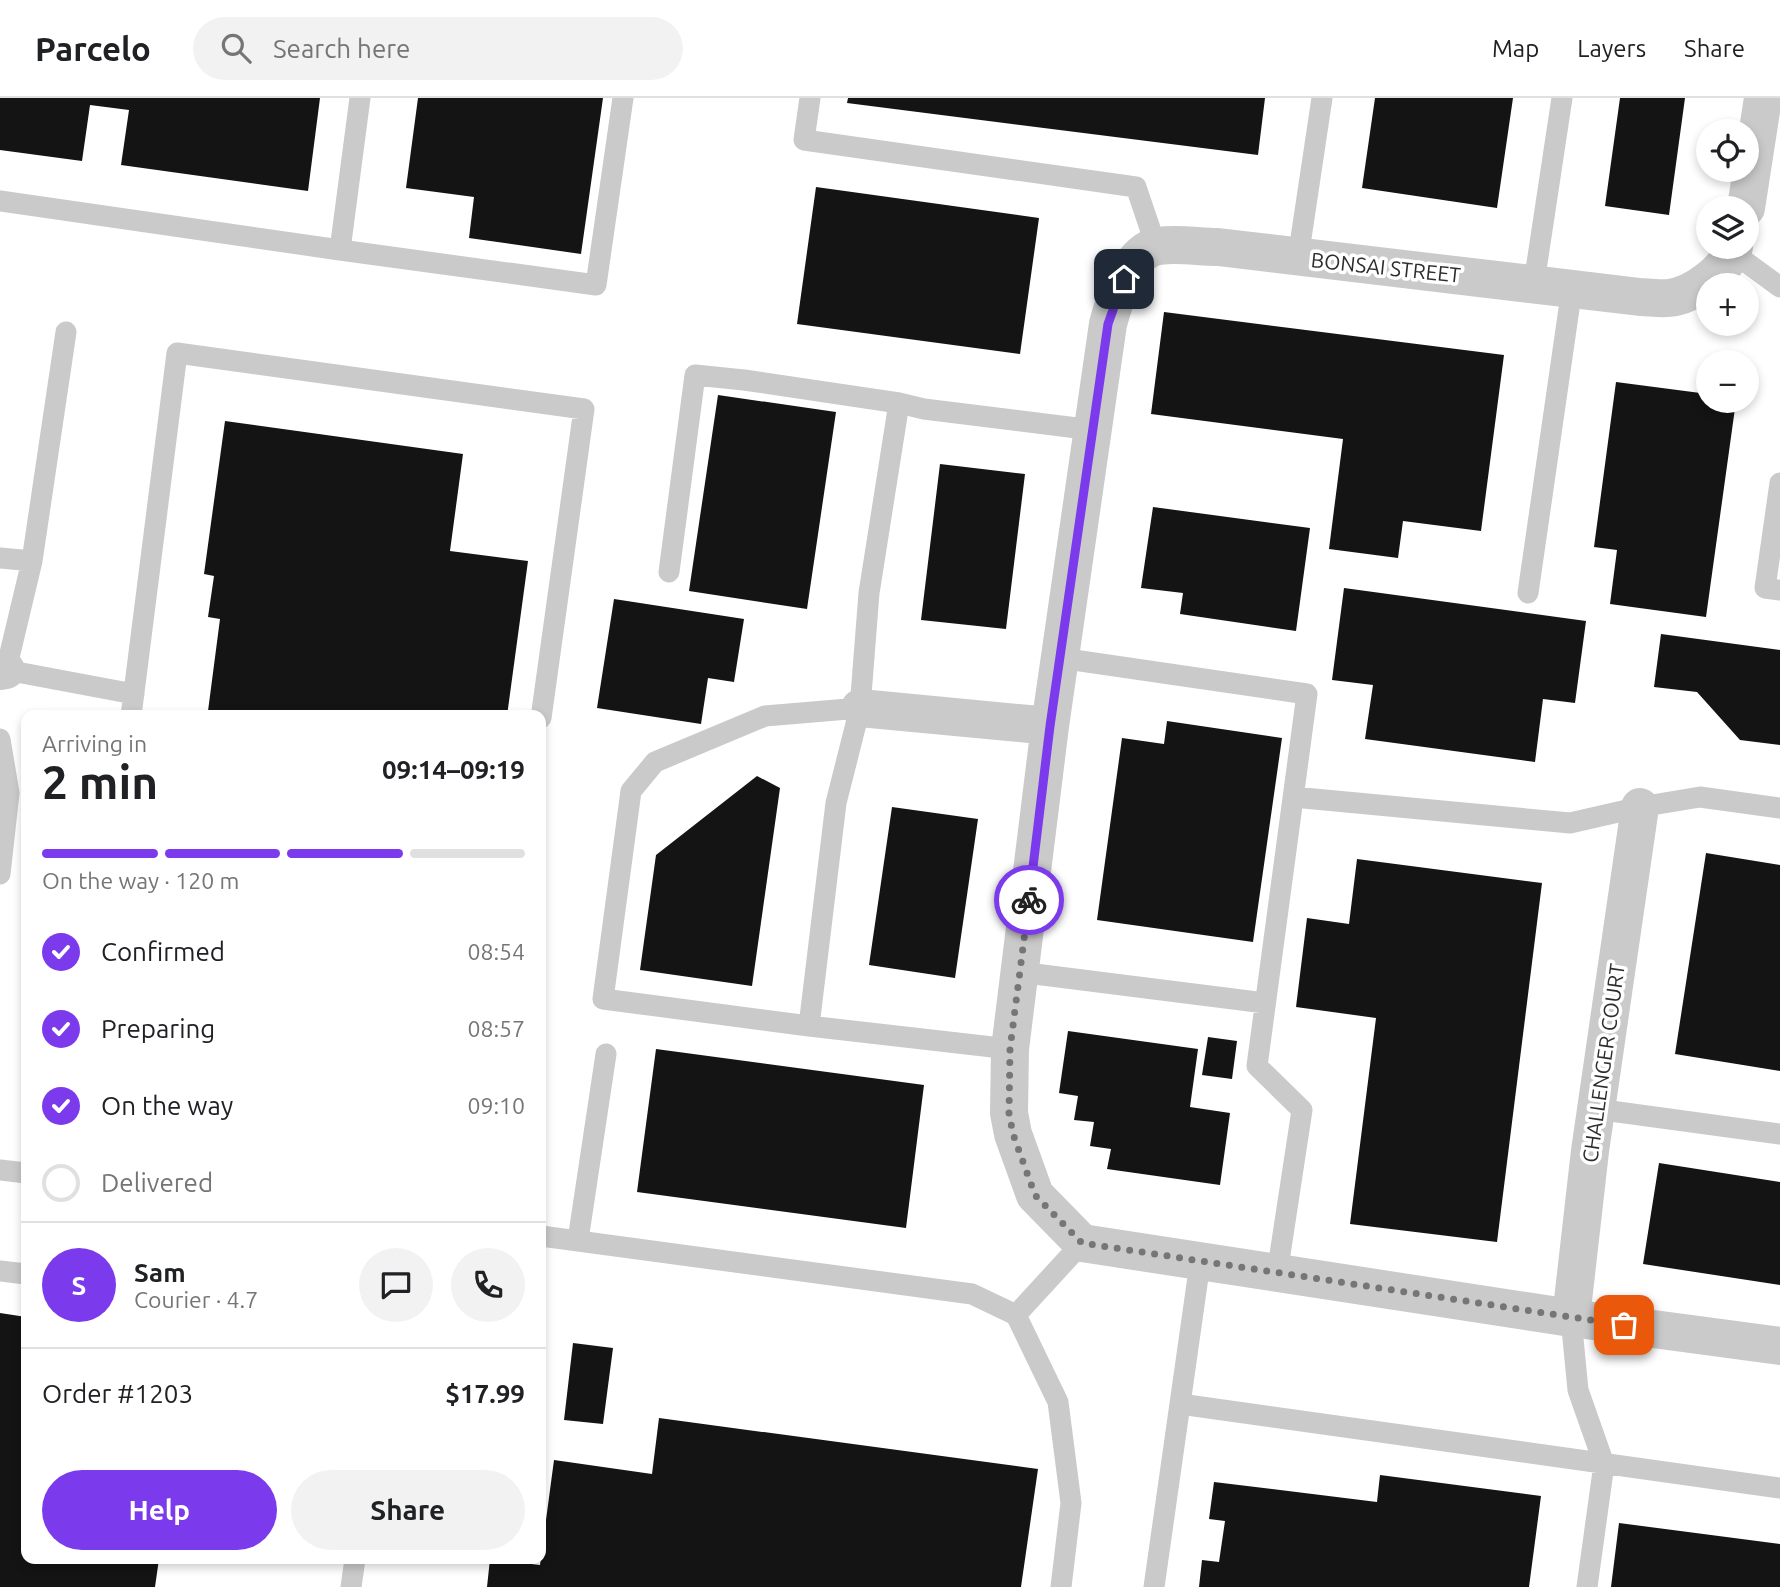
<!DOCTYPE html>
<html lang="en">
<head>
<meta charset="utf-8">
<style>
	body { margin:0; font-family:Ubuntu,sans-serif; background:#f2f2f2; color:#202124; height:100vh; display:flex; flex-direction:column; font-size:26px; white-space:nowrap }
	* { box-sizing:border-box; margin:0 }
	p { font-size:23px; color:#757577 }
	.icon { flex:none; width:38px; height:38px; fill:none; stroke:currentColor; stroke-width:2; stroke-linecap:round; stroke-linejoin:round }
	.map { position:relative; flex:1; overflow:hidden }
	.details { position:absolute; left:21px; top:612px; width:525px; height:854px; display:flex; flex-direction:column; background:#fff; border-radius:14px; box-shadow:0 4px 10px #0003 }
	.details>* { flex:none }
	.controls { position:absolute; left:1696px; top:21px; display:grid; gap:14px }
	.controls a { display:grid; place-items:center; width:63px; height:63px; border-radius:50%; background:#fff; box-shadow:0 4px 10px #0003; font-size:35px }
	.pin { position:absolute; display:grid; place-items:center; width:60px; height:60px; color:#fff; margin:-30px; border-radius:14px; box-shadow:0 4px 10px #0006 }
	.courier { position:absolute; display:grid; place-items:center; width:70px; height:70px; margin:-35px; border:5px solid #7c3aed; border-radius:50%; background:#fff; color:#222; box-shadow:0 2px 9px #0007 }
	.head em { font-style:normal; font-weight:700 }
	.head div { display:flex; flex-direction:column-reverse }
	.head { display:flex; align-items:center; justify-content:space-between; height:119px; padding:0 21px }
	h1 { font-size:46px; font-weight:700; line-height:52px }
	.bar { display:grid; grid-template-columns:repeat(4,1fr); gap:10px 7px; align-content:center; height:84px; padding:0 21px }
	.bar i { height:9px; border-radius:5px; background:#e0e0e0 }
	.bar .current { background:#7c3aed }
	.bar p { grid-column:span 4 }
	.line { display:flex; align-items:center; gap:18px; padding:0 21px; border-top:2px solid #e0e0e0 }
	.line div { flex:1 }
	.round { display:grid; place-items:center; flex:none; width:74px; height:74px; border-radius:37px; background:#f2f2f2 }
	ol { padding:0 21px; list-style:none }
	li { display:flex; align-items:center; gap:21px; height:77px }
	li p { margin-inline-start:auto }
	li .icon { padding:7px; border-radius:50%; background:#7c3aed; color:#fff; stroke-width:4 }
	li:last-child { color:#757577 }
	li i { width:38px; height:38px; border:4px solid #e0e0e0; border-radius:50% }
	.primary-button { display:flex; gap:14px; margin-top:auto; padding:14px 21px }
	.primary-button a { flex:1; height:80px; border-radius:42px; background:#7c3aed; color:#fff; font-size:28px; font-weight:700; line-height:80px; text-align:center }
	.primary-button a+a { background:#f2f2f2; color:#202124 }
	header { display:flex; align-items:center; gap:42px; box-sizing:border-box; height:98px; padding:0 35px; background:#fff; border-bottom:2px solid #e0e0e0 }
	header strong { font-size:33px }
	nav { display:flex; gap:38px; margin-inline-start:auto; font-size:24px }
	.search { width:490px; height:63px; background:#f2f2f2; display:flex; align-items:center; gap:18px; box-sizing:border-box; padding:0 24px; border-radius:38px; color:#757577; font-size:26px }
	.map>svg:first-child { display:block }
	.building { fill:#141414 }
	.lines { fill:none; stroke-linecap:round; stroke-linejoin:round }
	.lane { stroke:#cacaca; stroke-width:21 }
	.street { stroke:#cacaca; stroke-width:38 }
	.done { stroke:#767676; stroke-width:7; stroke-dasharray:0 12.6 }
	.route { stroke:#7c3aed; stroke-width:9 }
	.labels { text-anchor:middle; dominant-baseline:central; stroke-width:7; stroke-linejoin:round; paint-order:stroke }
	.street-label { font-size:21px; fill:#2d2d2d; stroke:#fff }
</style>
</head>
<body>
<header>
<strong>Parcelo</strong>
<div class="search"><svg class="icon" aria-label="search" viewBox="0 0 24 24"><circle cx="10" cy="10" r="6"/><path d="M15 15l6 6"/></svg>Search here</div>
<nav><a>Map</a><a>Layers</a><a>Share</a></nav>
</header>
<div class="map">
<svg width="1780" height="1489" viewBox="0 0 1780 1489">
	<rect width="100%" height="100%" fill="#fff"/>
	<path class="building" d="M0,0H320L308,93L121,67L129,12L90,7L82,63L0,52Z
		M418,0H603L581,156L469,140L474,99L406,90Z
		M848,0H1265L1258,57L847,5Z
		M1375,0H1513L1497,110L1362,90Z
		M1620,0H1685L1669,117L1605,108Z
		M816,89L1039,120L1020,256L797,226Z
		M1164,214L1504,257L1481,433L1403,423L1398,460L1329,451L1343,341L1151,316Z
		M1616,284L1708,296V303H1736L1706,519L1610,506L1617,452L1594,449Z
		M718,297L836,314L807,511L689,493Z
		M225,323L463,356L450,453L528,463L507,618H199L200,612L208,613L220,521L208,519L214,478L204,476Z
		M940,366L1025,376L1006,531L921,522Z
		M1153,409L1310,430L1296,533L1180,516L1183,495L1141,490Z
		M1344,490L1586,523L1575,605L1543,601L1535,664L1365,641L1373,587L1332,582Z
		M614,501L744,521L734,584L708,580L701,626L597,610Z
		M1661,536L1780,552V647L1740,642L1697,594L1654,589Z
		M1167,623L1282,640L1253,844L1097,822L1122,640L1164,646Z
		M757,678L780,690L752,888L640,872L656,757Z
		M892,709L978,721L955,880L869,867Z
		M1706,755L1780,767V973L1675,956Z
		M1357,761L1542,785L1497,1144L1350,1126L1376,920L1296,909L1307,820L1349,826Z
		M1068,933L1198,951L1190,1009L1230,1015L1220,1087L1107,1071L1111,1051L1090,1048L1094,1024L1074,1022L1078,998L1059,995Z
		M1208,939L1237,943L1232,981L1202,977Z
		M656,951L924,987L906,1130L637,1094Z
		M1659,1065L1780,1084V1187L1643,1166Z
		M0,1215L26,1219V1461H159L155,1489H0Z
		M573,1245L613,1250L603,1326L564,1322Z
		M659,1320L1038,1371L1021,1489H487L490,1461L540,1467L554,1362L652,1376Z
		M1380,1377L1541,1398L1529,1489H1199L1202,1462L1219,1464L1225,1423L1209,1421L1214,1384L1377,1404Z
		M1619,1425L1780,1446V1489H1611Z"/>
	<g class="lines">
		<path class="lane" d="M360,0L340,152L596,187L623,0
			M810,0L804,42L1136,89L1156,148
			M0,103L340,152
			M1732,154L1780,189
			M1298,160L1322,0
			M1534,185L1562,0
			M66,234L32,463L6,572L134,596
			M1780,385L1765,490L1780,492
			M0,460L32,463
			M669,474L695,277L744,282L899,305
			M1528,495L1572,190
			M1060,560L1307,596L1257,968L1302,1012L1277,1176
			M131,618L177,255L584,311L541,620
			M0,641L9,695L0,776
			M1293,699L1570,725L1640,709L1700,699L1780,710
			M1019,874L1265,905
			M809,928L603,901L631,693L655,664L765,618L860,610
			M1010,951L809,928L836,705L860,610L869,495L899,305L924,311L1093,332
			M1596,1011L1780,1036
			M0,1072L26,1075
			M541,1138L972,1196L1016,1217L1058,1304L1071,1405L1061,1489
			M578,1142L606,956
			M0,1173L26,1176
			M1016,1217L1082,1145
			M1571,1220L1578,1292L1604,1366L1587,1489
			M1180,1306L1780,1390
			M351,1489L355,1461
			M1154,1489L1200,1165"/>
		<path class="street" d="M1746,110L1763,0
			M1734,149C1726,173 1694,197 1669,200C1659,201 1649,199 1640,199L1218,149C1199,149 1178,145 1159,148C1130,151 1114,203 1108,226L1050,628L1010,951L1009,1015L1013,1036L1035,1097L1082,1145L1571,1220L1780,1248
			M0,573L6,572
			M860,610L1050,628
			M1571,1220L1590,1053L1640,709"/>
	</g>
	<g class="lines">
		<path class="done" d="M1029,802L1010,951L1009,1015L1013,1036L1035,1097L1082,1145L1624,1227"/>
		<path class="route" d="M1029,802L1050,628L1108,226L1124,181"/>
	</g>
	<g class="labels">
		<g class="street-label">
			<text transform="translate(1386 169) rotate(6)">BONSAI STREET</text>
			<text transform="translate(1603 965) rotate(-82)">CHALLENGER COURT</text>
		</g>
	</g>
</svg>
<div class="controls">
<a><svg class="icon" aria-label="locate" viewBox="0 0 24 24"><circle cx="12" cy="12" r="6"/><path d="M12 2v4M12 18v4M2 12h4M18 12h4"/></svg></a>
<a><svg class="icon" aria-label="layers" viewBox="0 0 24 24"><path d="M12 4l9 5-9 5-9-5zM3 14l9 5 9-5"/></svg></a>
<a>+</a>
<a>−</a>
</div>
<div class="pin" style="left:1624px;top:1227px;background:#ea580c"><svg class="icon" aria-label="bag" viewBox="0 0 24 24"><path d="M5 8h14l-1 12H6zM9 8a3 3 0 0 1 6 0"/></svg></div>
<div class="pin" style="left:1124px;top:181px;background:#1f2937"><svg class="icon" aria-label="home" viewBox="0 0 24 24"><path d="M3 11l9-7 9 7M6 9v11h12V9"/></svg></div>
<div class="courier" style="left:1029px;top:802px"><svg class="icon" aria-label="bike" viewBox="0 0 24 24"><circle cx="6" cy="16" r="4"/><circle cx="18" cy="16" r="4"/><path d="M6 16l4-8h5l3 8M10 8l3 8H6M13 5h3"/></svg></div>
<section class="details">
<div class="head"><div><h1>2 min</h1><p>Arriving in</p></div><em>09:14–09:19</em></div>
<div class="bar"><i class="current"></i><i class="current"></i><i class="current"></i><i></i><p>On the way · 120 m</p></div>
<ol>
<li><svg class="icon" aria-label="check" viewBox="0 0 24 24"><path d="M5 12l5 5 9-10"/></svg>Confirmed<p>08:54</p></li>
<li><svg class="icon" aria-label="check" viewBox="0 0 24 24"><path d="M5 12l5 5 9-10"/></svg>Preparing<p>08:57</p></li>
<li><svg class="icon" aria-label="check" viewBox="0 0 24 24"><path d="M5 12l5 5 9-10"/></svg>On the way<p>09:10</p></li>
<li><i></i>Delivered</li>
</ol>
<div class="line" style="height:126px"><b class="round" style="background:#7c3aed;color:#fff">S</b><div><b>Sam</b><p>Courier · 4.7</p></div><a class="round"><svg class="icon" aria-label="chat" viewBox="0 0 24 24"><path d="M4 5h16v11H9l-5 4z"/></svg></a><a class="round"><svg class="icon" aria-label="phone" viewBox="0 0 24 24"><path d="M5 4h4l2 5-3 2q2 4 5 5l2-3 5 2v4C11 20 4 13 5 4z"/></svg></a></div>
<div class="line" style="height:91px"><div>Order #1203</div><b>$17.99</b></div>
<div class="primary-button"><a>Help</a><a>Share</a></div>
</section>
</div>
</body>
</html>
